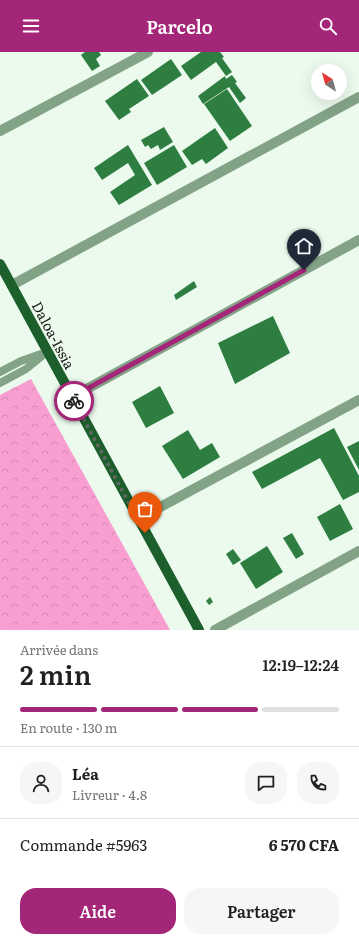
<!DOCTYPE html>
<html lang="fr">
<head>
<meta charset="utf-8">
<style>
	body { margin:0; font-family:Literata,serif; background:#f6f6f6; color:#202124; height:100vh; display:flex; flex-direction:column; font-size:15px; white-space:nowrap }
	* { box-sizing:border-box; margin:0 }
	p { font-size:13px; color:#757577 }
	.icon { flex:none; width:22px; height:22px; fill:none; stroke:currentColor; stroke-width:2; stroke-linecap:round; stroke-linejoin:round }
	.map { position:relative; height:578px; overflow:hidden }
	.panel { display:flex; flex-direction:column; background:#fff; flex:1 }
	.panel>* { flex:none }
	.needle { width:26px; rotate:324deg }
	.fabs { position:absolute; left:311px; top:12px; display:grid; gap:8px }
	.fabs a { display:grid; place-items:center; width:36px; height:36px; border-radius:50%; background:#fff; box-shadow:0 4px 16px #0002; font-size:20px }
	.pin { position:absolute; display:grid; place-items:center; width:34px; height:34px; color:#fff; margin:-41px -17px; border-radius:50% 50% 50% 0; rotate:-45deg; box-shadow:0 0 4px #0007 }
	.pin .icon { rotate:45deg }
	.courier { position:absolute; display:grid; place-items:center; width:40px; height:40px; margin:-20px; border:3px solid #a42678; border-radius:50%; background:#fff; color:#222; box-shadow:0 1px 5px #0007 }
	.headline em { font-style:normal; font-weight:600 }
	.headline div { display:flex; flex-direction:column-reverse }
	.headline { display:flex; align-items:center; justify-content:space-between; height:68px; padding:0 20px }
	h1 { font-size:26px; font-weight:600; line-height:30px }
	.bar { display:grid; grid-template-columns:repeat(4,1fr); gap:6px 4px; align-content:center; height:48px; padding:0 20px }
	.bar i { height:5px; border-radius:3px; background:#e0e0e0 }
	.bar .on { background:#a42678 }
	.bar p { grid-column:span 4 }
	.line { display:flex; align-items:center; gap:10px; padding:0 20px; border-top:1px solid #e0e0e0 }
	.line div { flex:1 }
	.round { display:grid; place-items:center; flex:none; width:42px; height:42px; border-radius:16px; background:#f6f6f6 }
	.primary-button { display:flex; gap:8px; margin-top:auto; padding:8px 20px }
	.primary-button a { flex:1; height:46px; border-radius:16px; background:#a42678; color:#fff; font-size:16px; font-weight:600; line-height:46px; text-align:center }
	.primary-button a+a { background:#f6f6f6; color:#202124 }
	header { display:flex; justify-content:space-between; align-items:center; height:52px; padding:0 20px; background:#a42678; color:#fff; font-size:18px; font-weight:600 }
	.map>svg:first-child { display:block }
	.forest { fill:url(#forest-crowns) }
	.building { fill:#2d7e40 }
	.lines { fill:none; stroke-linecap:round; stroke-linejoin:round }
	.lane { stroke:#83a387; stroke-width:8 }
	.street { stroke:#83a387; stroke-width:10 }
	.primary { stroke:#1c5f2d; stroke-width:10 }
	.done { stroke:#616861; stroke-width:4; stroke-dasharray:0 7.2 }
	.route { stroke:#a42678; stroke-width:5 }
	.labels { text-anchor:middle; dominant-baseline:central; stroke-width:3.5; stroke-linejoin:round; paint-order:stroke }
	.street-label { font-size:14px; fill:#161a16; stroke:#ecf9ed }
</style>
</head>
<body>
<header><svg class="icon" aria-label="menu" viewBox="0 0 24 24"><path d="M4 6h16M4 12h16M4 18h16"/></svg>Parcelo<svg class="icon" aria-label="search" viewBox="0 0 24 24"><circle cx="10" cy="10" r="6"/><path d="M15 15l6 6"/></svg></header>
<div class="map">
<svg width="359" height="578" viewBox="0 0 359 578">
	<defs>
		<pattern id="forest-crowns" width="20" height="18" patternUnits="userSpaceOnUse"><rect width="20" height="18" fill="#f89ed0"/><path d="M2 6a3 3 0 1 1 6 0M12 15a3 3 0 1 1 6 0" fill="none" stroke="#d488b2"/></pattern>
	</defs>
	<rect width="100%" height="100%" fill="#ecf9ed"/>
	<path class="forest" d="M31,327L170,578H0V343Z"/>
	<path class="building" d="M85,0H99L101,3L96,7L100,14L92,19L81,3Z
		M201,0H220L224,5L222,6L232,20L226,24L216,10L191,28L181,14Z
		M171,7L182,23L152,43L141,28Z
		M232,23L237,30L235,31L246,46L240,51L229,35L203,52L198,44L225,24L226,27Z
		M137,27L149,44L129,57L131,60L119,68L105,49Z
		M227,37L252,74L230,89L204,52Z
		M164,75L173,90L160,98L158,93L151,97L148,93L145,95L141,88Z
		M215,76L228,96L206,112L202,107L192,113L182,99Z
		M128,93L152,133L119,153L110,140L135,123L128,111L102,128L94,116Z
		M174,93L187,115L157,133L144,111Z
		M194,229L197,235L176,248L174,243Z
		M273,264L290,301L235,332L218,291Z
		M160,334L174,361L146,376L132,350Z
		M334,376L359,424V440L343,448L320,406L262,437L252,420Z
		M188,378L200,398L212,391L220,405L183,427L162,394Z
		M359,389V418L347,395Z
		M340,452L353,477L330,489L317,465Z
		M292,481L304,502L296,507L283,486Z
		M267,494L283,520L256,537L240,511Z
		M233,497L241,508L233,513L226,502Z
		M210,545L213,550L209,553L206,549Z"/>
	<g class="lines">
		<path class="lane" d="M0,320L21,309L41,302
			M0,331L26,317L47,300"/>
		<path class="street" d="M0,79L148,0
			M12,233L359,45
			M72,345L359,188
			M138,467L359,348
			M215,578L359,499"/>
		<path class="primary" d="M0,212L199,578"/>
	</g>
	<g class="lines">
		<path class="done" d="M74,349L145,481"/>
		<path class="route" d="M74,349L72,345L304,218"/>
	</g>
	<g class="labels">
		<g class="street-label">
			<text transform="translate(54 283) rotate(62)">Daloa-Issia</text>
		</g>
	</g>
</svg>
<div class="fabs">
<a><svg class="needle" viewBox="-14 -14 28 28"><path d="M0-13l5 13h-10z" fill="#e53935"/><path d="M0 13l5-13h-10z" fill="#757577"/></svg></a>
</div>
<div class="pin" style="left:145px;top:481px;background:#ea580c"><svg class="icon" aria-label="bag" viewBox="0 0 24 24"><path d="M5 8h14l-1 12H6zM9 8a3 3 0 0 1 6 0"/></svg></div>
<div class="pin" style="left:304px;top:218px;background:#1f2937"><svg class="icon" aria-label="home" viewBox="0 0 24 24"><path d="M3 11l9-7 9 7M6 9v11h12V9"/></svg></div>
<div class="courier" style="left:74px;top:349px"><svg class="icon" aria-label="bike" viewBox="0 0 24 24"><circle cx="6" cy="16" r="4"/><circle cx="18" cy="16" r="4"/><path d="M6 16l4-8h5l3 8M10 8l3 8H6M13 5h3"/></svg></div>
</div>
<section class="panel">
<div class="headline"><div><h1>2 min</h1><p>Arrivée dans</p></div><em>12:19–12:24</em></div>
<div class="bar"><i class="on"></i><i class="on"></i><i class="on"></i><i></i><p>En route · 130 m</p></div>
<div class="line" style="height:72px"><a class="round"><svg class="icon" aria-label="person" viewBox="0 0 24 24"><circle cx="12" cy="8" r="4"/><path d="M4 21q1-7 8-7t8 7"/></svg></a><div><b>Léa</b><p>Livreur · 4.8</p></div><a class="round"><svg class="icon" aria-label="chat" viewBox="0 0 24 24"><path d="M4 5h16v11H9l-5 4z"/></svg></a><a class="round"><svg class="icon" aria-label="phone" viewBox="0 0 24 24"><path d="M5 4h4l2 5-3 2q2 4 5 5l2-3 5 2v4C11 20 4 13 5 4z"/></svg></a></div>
<div class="line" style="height:52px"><div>Commande #5963</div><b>6 570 CFA</b></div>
<div class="primary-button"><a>Aide</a><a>Partager</a></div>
</section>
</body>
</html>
